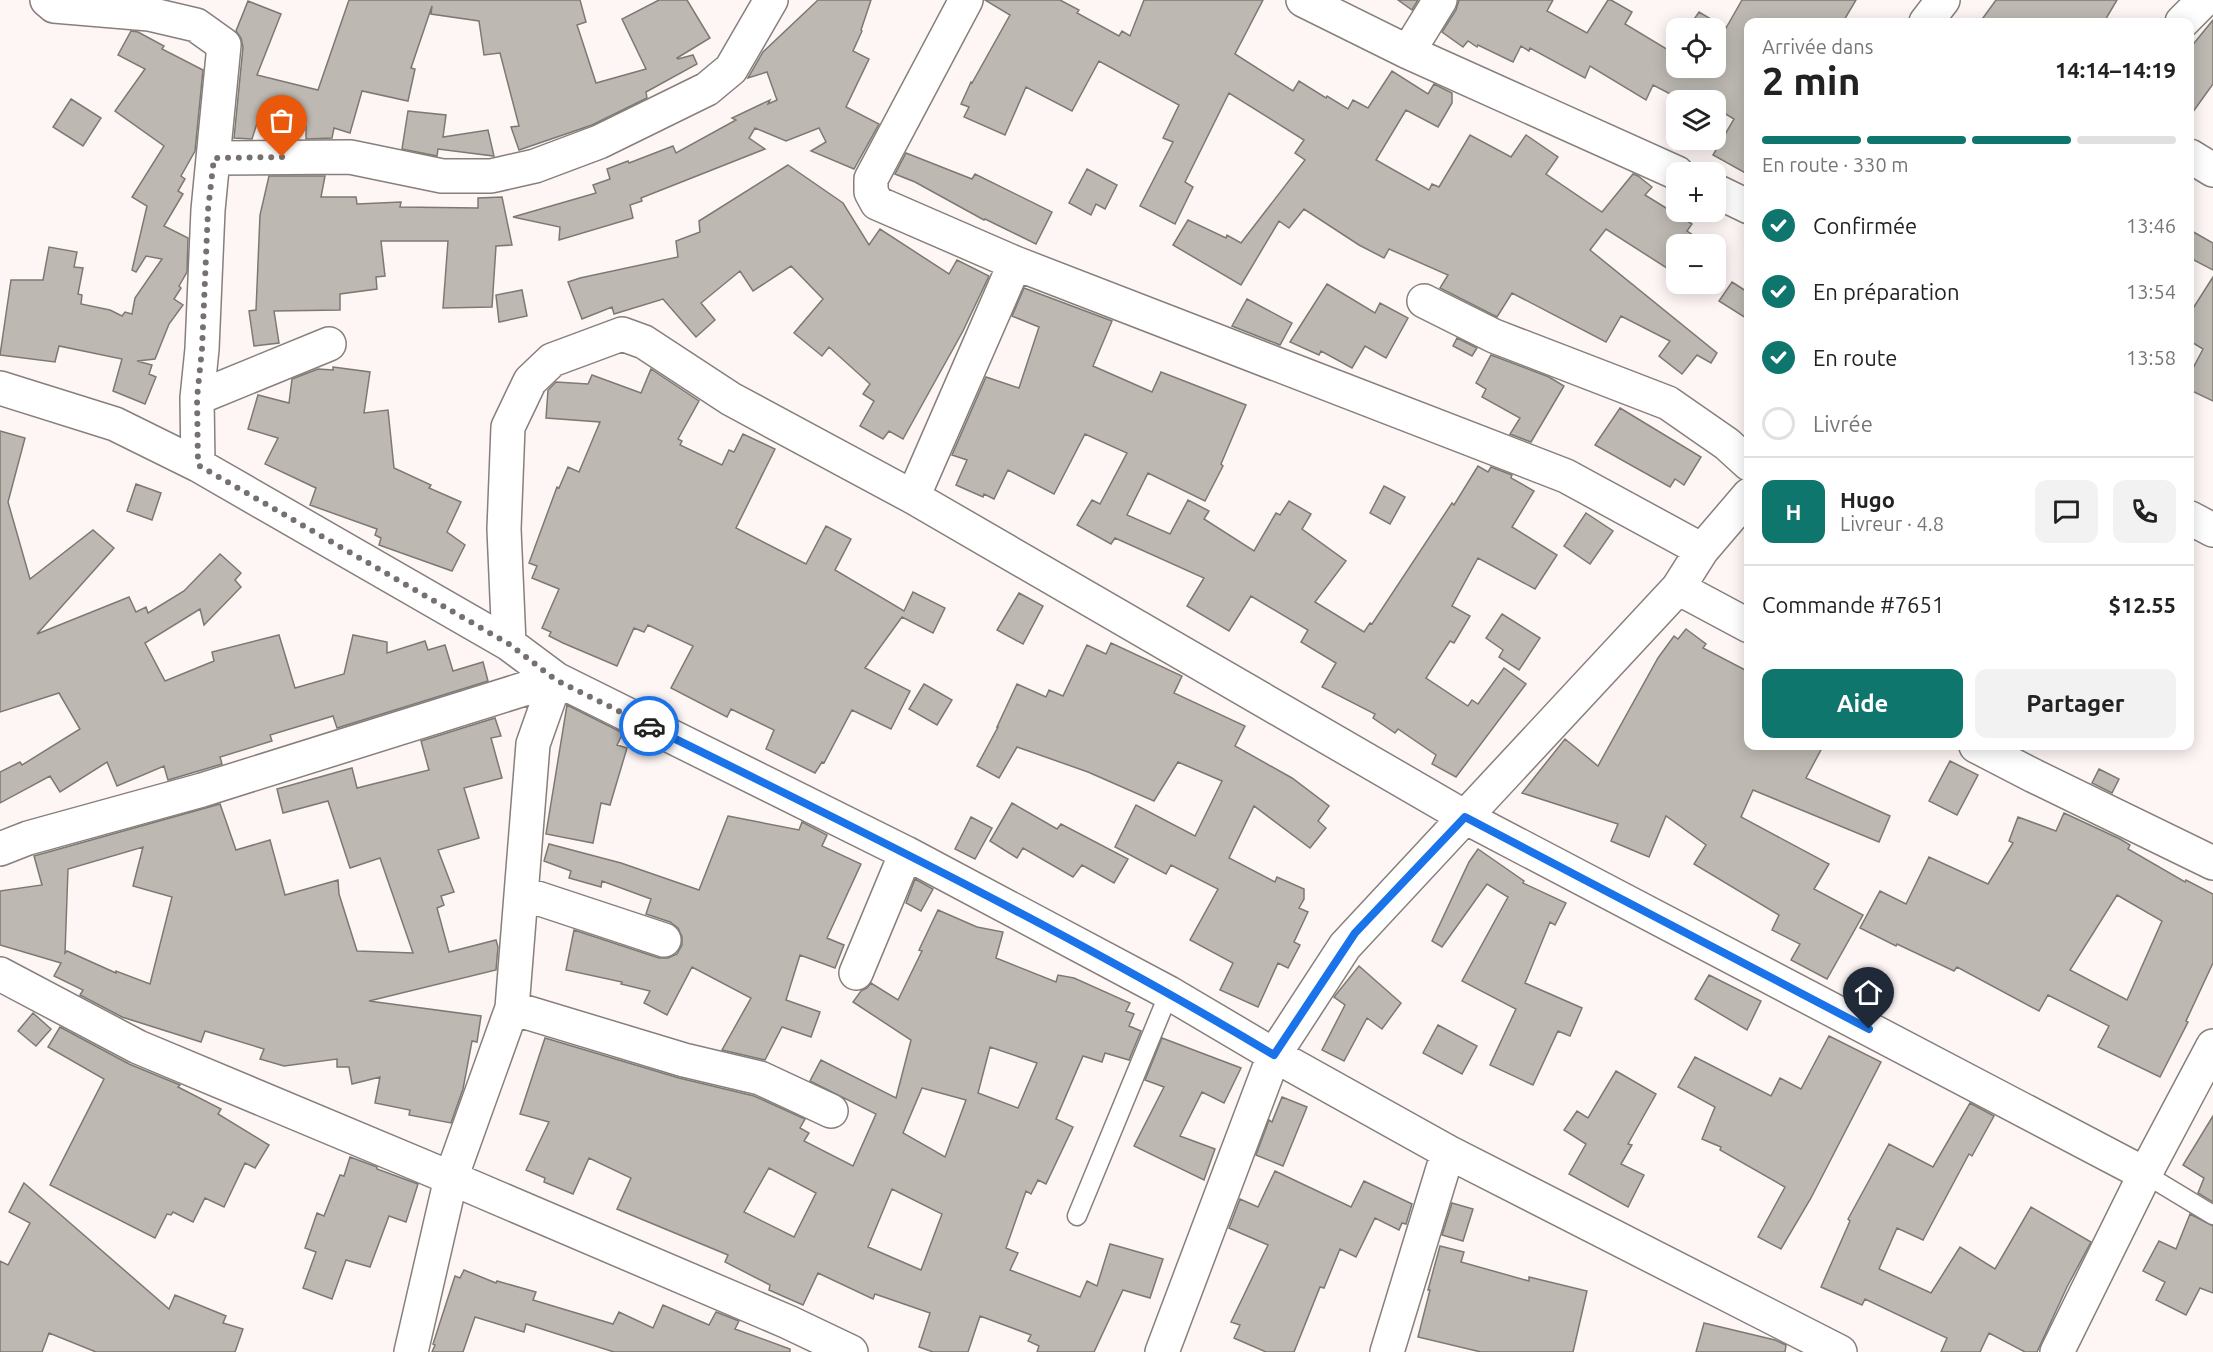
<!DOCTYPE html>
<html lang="fr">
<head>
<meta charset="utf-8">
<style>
	body { margin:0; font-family:Ubuntu,sans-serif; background:#f2f2f2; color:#222; height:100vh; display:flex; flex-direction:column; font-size:22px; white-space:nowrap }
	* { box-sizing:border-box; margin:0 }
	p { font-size:20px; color:#767676 }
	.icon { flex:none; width:33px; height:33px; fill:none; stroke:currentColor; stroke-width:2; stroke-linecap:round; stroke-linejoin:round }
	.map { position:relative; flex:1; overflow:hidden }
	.drawer { position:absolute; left:1744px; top:18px; width:450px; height:732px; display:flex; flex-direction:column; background:#fff; border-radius:12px; box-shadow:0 3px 15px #0003 }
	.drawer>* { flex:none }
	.buttons { position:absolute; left:1666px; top:18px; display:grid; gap:12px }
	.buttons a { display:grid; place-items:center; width:60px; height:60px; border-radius:12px; background:#fff; box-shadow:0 3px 15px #0003; font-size:30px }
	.pin { position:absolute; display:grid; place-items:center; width:51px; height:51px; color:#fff; margin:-62px -26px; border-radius:50% 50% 50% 0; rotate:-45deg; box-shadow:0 0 6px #0007 }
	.pin .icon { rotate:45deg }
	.courier { position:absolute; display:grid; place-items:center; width:60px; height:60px; margin:-30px; border:4px solid #1a73e8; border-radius:50%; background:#fff; color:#222; box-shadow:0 2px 8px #0007 }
	.overview em { font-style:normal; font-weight:700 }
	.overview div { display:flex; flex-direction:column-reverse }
	.overview { display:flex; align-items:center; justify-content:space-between; height:102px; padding:0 18px }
	h1 { font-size:39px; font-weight:700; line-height:45px }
	.bar { display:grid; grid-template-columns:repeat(4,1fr); gap:9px 6px; align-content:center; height:72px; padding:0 18px }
	.bar i { height:8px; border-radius:4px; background:#e0e0e0 }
	.bar .current { background:#0f766e }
	.bar p { grid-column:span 4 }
	.line { display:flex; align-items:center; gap:15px; padding:0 18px; border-top:2px solid #e0e0e0 }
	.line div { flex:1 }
	.round { display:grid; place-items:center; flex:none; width:63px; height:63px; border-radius:12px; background:#f2f2f2 }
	ol { padding:0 18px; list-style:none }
	li { display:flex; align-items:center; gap:18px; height:66px }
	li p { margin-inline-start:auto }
	li .icon { padding:6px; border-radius:50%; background:#0f766e; color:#fff; stroke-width:4 }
	li:last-child { color:#767676 }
	li i { width:33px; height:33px; border:3px solid #e0e0e0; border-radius:50% }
	.cta { display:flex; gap:12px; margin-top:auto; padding:12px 18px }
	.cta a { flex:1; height:69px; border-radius:12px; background:#0f766e; color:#fff; font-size:24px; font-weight:700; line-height:69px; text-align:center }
	.cta a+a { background:#f2f2f2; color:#222 }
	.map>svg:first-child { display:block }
	.building { fill:#bdb9b2; stroke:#7d7972; stroke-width:1.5; fill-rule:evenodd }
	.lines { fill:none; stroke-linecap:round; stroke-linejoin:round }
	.lane-casing { stroke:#877f7c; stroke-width:21 }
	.street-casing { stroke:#877f7c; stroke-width:36 }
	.lane { stroke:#fff; stroke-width:18 }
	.street { stroke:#fff; stroke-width:33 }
	.done { stroke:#76716f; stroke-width:6; stroke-dasharray:0 10.8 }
	.route { stroke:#1a73e8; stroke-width:8 }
</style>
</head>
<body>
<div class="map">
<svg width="2213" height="1352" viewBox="0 0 2213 1352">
	<rect width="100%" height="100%" fill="#fef6f4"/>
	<path class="building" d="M349,0H580L586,22L577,25L596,83L646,69L622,19L659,0H687L710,38L677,58L678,59L693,55L697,64L646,92L647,98L592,125L519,150L511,127L519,126L500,53L484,55L479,21L431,14L432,6L411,68L415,69L408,101L362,91L350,133L334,128L332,138L306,139V126L260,114L252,139L234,138L243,47L241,38L236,31L248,1L281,14L257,75L318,90Z
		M818,0H871L861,30L862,31L853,51L869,59L846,107L879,124L854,169L811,151L826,142L819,128L786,141L755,128L749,138L765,149L641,198L642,201L630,205L633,218L559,240L560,227L513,217L596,193L593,185L610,179L607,169L628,161L629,163L673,146L676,153L736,120L732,118L770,100L768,104L777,100L767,72L748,78L763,52Z
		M985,0H1060L1079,10L1077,13L1119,36L1122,31L1130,36L1144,0H1263L1235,54L1293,91L1299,81L1326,98L1327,96L1348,109L1353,100L1368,108L1392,71L1428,94L1434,84L1452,93V103L1438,127L1406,110L1376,160L1429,190L1432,184L1439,187L1470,135L1511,157L1526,135L1558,157L1546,174L1602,212L1633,174L1638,176L1652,187L1645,195L1692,224L1687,231L1696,237L1691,244H1677V266L1673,272L1606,229L1590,250L1717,353L1711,363L1697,355L1682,374L1659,356L1670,341L1621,316L1606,342L1512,293L1497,317L1440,288L1448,275L1389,249L1384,258L1359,245L1304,209L1289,228L1279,221L1241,285L1173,245L1188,220L1226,238L1227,235L1241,243L1305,160L1295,153L1304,140L1229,93L1185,182L1193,187L1175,224L1140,206L1173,142L1163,138L1179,105L1099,61L1072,111L1026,87L1005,135L964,117L969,107L961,104L971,82L972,83L1010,15Z
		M1398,0H1418L1412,10Z
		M1459,0H1553L1547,11L1587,33L1608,0H1611L1632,12L1625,24L1673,53L1677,46V68H1716V28H1688L1699,12L1726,28L1742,0H1856L1843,22H1749V175L1713,155L1734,119L1716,108V100H1682L1653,85L1646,100L1590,66L1585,78L1530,48L1529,51L1521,46L1513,62L1478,45L1477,47L1468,41L1463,47L1442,32L1456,10Z
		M1996,0H2117L2104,22H1980Z
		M2213,20V84L2190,116V48Z
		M131,31L138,32L164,46L162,49L203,70L195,151L181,176L185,179L178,191L183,194L164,226L188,238L187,272L179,286L181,288L174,299L183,305L169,324L155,359L137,361L152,365L149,374L156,377L145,404L113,391L122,359L59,346L55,362L0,355L11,280H43L49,247L77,252L74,267L83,268L78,294L82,295L81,304L110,310L122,316L125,312L132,314L135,298L162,259L146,256L136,272L132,270L147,206L132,197L164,146L115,111L145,69L118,55Z
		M71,99L101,118L83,146L53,127Z
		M408,111L446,115L443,137L488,130L494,156L438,149L437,156L402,149Z
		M906,153L972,179L975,174L1052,212L1036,244L985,219L984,220L915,182L895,174Z
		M788,165L843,203L869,245L880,229L949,274L957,260L989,276L963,331L903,439L889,431L883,439L860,426L874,401L863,394L870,384L829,347L822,356L794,333L823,299L791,266L753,291L740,271L701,303L715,320L696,337L663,299L614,314L612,307L582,319L568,282L580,278L678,257L676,241L700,232L699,221Z
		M1087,169L1117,185L1105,209L1096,204L1091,215L1069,203Z
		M269,176H325L321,197H356L357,204L401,202L400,207L478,208V198L502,197L512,245L496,246L492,307L443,308L448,241H381L385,276L376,277L377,289L340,294V310L274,311L279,343L254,346L249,311L256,310L260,215Z
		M2190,230L2213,243V270L2190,258Z
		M2213,277V401L2190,390V374L2203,349L2190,341V313Z
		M1732,282L1749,293V320L1719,301Z
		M1327,284L1375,313L1380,303L1408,318L1386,358L1365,346L1352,368L1321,351L1319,355L1290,342Z
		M1024,288L1112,321L1093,366L1152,392L1161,372L1246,405L1221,464L1223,466L1205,501L1148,473L1127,515L1170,534L1188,500L1209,511L1204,519L1254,551L1276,513L1280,515L1289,501L1311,514L1302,529L1346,561L1315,602L1364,632L1370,623L1372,624L1452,503L1454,505L1478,466L1488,472L1491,467L1512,475L1511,478L1534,491L1512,527L1557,555L1535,589L1478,558L1452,606L1470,616L1454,643L1450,641L1426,678L1468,706L1472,700L1478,704L1504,668L1526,684L1456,777L1432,764L1436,755L1398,729L1395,733L1373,718L1375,714L1322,687L1336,663L1301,642L1308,630L1251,596L1229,631L1187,606L1204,578L1115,538L1111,544L1077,525L1092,500L1100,504L1127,453L1085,434L1054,494L1008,470L994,499L984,494L983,497L956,485L967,460L952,455L986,377L1019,388L1039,327L1012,316Z
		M522,290L527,316L499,322L496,295Z
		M1247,299L1292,323L1280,345L1232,326Z
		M1457,338L1477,348L1472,356L1453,346Z
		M1491,355L1549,377L1564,386L1531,442L1510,434L1520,418L1482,397L1486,389L1476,383Z
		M333,367L370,372L364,413L388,410L394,468L431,485L429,488L461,502L447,532L465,545L452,571L379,545L381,538L375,535L377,529L310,505L316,488L265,464L278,438L248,429L258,395L289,403L292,379L318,369L333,370Z
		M651,369L699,401L678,439L682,441L680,445L722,465L729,450L734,452L743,434L775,449L736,528L806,564L826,526L851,539L835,570L904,611L913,592L945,608L933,633L902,617L865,668L910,691L891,729L852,710L824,763L822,762L815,773L766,749L774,730L731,709L727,717L671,688L693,646L648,625L644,632L634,628L617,666L563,643L549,636L551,632L542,628L559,589L532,578L537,566L529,563L557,487L559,488L568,467L579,472L600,422L546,418L548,390L556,382L588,384L592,375L641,393Z
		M1620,408L1701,457L1684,485L1675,479L1670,487L1595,445Z
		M0,431L25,438L8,502L30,579L93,530L114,548L37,634L129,597L136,612L146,607L148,613L184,591L220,554L241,573L235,580L241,587L204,625L200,609L145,643L165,681L214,661L212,652L279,635L295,688L344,674L353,635L387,642V653L425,641L428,650L445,645L453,671L483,662L488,681L337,728L333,716L270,735L272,741L220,757L222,764L168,780L164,766L117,786L107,762L60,792L50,776L0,803V772L20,762L22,765L80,729L59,693L0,712Z
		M136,484L161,493L152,520L127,511Z
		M1384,486L1405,497L1390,524L1370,513Z
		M1586,513L1613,531L1590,564L1564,546Z
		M1019,593L1043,606L1023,644L997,630Z
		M1502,614L1540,638L1519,670L1499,657L1503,650L1486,638Z
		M1686,629L1706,644L1703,648L1749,672V746H1823L1806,778L1890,816L1879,842L1753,790L1741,817L1829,864L1814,889L1863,915L1827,979L1791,960L1800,944L1772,930L1779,915L1694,864L1706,845L1666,816L1649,857L1611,841L1618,824L1522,793L1565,739L1598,766L1658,658L1674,636L1678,639Z
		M1111,643L1182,676L1174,693L1245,726L1235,746L1292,778L1329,806L1318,821L1326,828L1310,848L1254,806L1229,858L1275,882L1277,877L1304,889V899L1299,908L1308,912L1294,942L1300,945L1288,968L1278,963L1258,1007L1220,990L1233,963L1190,940L1218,889L1171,865L1166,874L1115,847L1136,805L1195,836L1222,781L1178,762L1154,801L1088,772L1017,747L999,778L977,766L998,727H997L1017,684L1046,697L1049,690L1063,696L1087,645L1106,654Z
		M924,684L952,700L937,725L909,709Z
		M567,705L623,733L617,745L627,748L610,805L601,803L593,843L546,834Z
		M495,718L501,736L491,738L502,778L464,788L479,838L438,850L454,892L441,896L444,905L437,908L449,952L496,940L498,947L496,970L369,1001L481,1016L477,1042L472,1041L463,1089L451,1123L409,1115L410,1110L375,1103L380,1077L352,1084L349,1067H337V1059L284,1066L260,1059L264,1049L205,1031L201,1042L122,1017L80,995L83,990L54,976L61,963L0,945V891L42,885L34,856L220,804L236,850L270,840L285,895L338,880L339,894L357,951L413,953L380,858L350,868L328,801L283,813L277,789L352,768L357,788L429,770L421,741ZM143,847L133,886L172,897L150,984L116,971V973L67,951L65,953L68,869Z
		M1950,761L1978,775L1957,815L1929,801Z
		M2099,769L2119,779L2112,793L2092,783Z
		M1012,803L1057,829L1061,824L1128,859L1114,883L1082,865L1073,877L1023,848L1017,858L990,841Z
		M2064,813L2120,839L2130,845L2128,849L2185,882L2186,880L2213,894V963L2186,1021L2188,1022L2160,1077L2098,1047L2109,1026L2048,995L2039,1011L1957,967L1954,971L1897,944L1896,946L1860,928L1880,891L1906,904L1929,857L1988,884L2013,843L2009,841L2018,817L2056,831ZM2117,895L2162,921L2127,1000L2070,970Z
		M728,816L799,830L802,822L827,835L822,846L861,864L827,938L844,945L835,968L800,955L786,1000L820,1012L811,1037L782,1027L765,1060L722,1050L751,998L692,967L667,1015L644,1003L650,991L621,984L622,982L566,970L574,930L659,958H668L677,954L682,945V937L678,928L670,922L646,914L651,899L602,881L601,887L569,878L571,871L544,861L549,844L621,863L699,890Z
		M971,817L992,828L975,859L955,849Z
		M1478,849L1524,881L1523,883L1566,903L1555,925L1550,922L1525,983L1582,1008L1570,1036L1558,1031L1533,1085L1490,1065L1516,1009L1462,981L1508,897L1487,884L1442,947L1432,941L1469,862Z
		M915,879L933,889L921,911L906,903Z
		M938,910L977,927L1003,932L996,958L1056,982L1058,975L1074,978L1130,1003L1126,1011L1134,1014L1129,1026L1141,1031L1129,1060L1105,1053L1102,1062L1083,1056L1056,1119L1073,1127L1046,1184L1038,1180L1031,1194L1026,1191L1006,1248L1018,1253L1010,1270L1080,1297L1087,1281L1097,1286L1110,1244L1163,1259L1150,1298L1123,1290L1094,1352H1037L1039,1346L1028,1341L1031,1335L980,1316L968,1352H933L919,1347L930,1313L875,1294L873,1299L818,1273L803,1305L769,1290L770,1285L725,1262L728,1255L617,1209L631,1178L589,1158L573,1194L544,1182L545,1178L526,1170L549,1122L520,1114L545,1038L679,1078L754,1096L805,1119L800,1128L809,1133L804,1141L853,1166L876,1114L810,1081L821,1060L896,1098L911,1040L853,1002L861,991L867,988L871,983L898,1000L922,951L919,950ZM990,1047L1037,1063L1018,1108L978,1093ZM922,1088L966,1100L945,1157L903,1133ZM769,1168L816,1193L794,1237L744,1212ZM892,1189L942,1214L921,1270L868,1247Z
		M1359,966L1401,1003L1382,1029L1367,1018L1344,1061L1322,1050L1345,1005L1334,997Z
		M1709,975L1761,1001L1747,1030L1695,999Z
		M33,1013L51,1029L36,1046L18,1031Z
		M1438,1025L1477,1046L1462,1074L1423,1053Z
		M60,1027L129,1064L180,1085L178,1087L221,1109L218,1114L269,1145L255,1168L245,1163L224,1207L205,1198L193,1222L173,1212L171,1215L167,1214L155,1238L50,1185L104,1079L48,1047Z
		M1829,1036L1881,1062L1811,1198L1781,1249L1758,1237L1785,1187L1720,1150L1721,1147L1702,1139L1715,1107L1678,1087L1695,1057L1771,1096L1780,1078L1801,1089Z
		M1162,1038L1241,1068L1224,1103L1202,1092L1180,1136L1215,1149L1204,1180L1134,1146L1164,1087L1145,1080Z
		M1616,1071L1656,1094L1628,1144L1632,1145L1621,1164L1644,1175L1628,1207L1569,1174L1586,1144L1564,1130L1577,1111L1588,1118Z
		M1282,1097L1307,1107L1283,1166L1256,1155L1269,1120L1272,1122Z
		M1970,1103L1994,1116L1972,1156L1969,1154L1923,1240L1897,1228L1879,1269L1931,1293L1960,1247L1995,1269L2031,1207L2091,1242L2067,1287L2037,1352H2025L1989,1333L1980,1352H1941L1947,1338L1865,1299L1862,1305L1821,1287L1850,1221L1848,1219L1889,1144L1933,1167Z
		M2213,1116V1202L2198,1193L2204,1178L2183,1165Z
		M350,1157L377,1167V1169L418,1184L406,1222L389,1216L370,1267L346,1260L332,1299L303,1288L316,1252L305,1248L317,1213L324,1216L340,1175L344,1176Z
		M1275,1171L1351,1207L1364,1181L1412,1204L1406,1224L1402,1223L1399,1230L1375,1218L1356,1257L1340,1249L1324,1288L1320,1287L1294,1352H1266L1234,1338L1240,1325L1231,1322L1268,1245L1229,1228L1240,1199L1258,1207Z
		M24,1183L169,1309L175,1295L226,1316L223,1323L243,1329L235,1352H96L49,1333L42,1352H0V1261L8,1265L30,1223L9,1212Z
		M1452,1203L1473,1209L1463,1241L1442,1235Z
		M2190,1214L2213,1226V1293L2200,1288L2186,1315L2156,1300L2165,1282L2143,1271L2159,1241L2176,1249Z
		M1440,1246L1464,1252L1461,1262L1529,1281V1277L1587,1291L1573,1352H1481L1418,1337L1430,1290H1428Z
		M464,1270L496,1283L497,1281L536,1292L533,1300L613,1324L619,1312L653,1328L663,1305L709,1325L716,1312L739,1321L735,1329L790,1349V1352H614L526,1324L524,1332L475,1317L463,1352H432L435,1345L433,1344L455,1276L460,1278Z
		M1704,1323L1775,1340L1786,1345L1785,1352H1696Z"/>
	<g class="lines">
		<g class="lane-casing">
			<path id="lane" d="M2145,1174L2213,1215
				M1077,1216L1169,993"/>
		</g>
		<g class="street-casing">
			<path id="street" d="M47,0L54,6L149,14L196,25L224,45L208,210L202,349L197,398L198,465L509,644L556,679L906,853L1169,993L1274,1055L1448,1152L1840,1352
				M1303,0L1408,52L1677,173
				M1926,22L1943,0
				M2182,22L2204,0
				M1408,52L1440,0
				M2190,156L2213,170
				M214,158L350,157L442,176H491L535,166L599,142L707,89L731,69L771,0
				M1716,191L1749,207
				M1015,263L1566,476L1702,550
				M1424,301L1494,336L1668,403L1727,444L1749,464
				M0,388L115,424L198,465
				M197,398L329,344
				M913,497L1015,263L877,203L871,192V179L966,0
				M2190,518L2213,530
				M1678,588L1749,626
				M509,644L504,529L508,427L530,381L552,360L622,334L644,342L731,399L913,497L1465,817L2145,1174
				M1976,746L2034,776L2213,863
				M0,849L28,838L202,790L556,679
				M522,893L664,940
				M856,973L906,853
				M0,974L138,1047L451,1178L788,1322L851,1352
				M512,1008L684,1060L760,1078L831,1111
				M411,1352L451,1178L512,1008L533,744L556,679
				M1162,1352L1274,1055L1345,946L1678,588L1702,550L1749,495
				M1387,1352L1448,1152
				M2057,1352L2145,1174L2213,1046"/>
		</g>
		<use href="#lane" class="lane"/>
		<use href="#street" class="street"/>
	</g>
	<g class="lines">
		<path class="done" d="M282,157L214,158L208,210L202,349L197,398L198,465L509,644L556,680L649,726"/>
		<path class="route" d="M649,726C860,830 1072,934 1274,1055L1355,933L1465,817L1869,1029"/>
	</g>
</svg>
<div class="buttons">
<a><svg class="icon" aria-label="locate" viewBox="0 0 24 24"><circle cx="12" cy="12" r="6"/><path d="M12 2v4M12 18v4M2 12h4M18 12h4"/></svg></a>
<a><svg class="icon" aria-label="layers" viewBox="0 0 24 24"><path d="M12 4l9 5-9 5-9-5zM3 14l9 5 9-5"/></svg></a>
<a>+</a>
<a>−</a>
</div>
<div class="pin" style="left:282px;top:157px;background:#ea580c"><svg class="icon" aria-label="bag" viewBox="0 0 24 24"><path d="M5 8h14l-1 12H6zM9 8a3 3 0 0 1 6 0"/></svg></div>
<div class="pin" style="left:1869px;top:1029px;background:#1f2937"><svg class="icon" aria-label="home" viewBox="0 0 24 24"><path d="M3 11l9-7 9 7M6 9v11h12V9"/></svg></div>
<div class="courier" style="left:649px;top:726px"><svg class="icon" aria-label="car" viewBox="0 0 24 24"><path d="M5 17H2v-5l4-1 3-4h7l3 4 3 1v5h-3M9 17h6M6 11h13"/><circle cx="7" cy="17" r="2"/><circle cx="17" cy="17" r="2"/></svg></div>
<section class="drawer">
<div class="overview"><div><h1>2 min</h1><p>Arrivée dans</p></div><em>14:14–14:19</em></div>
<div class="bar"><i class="current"></i><i class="current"></i><i class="current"></i><i></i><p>En route · 330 m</p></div>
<ol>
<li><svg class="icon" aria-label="check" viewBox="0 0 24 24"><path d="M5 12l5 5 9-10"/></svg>Confirmée<p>13:46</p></li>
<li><svg class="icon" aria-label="check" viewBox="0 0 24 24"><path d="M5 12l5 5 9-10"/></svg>En préparation<p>13:54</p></li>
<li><svg class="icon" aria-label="check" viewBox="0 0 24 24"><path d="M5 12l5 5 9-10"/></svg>En route<p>13:58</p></li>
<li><i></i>Livrée</li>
</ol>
<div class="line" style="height:108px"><b class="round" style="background:#0f766e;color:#fff">H</b><div><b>Hugo</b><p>Livreur · 4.8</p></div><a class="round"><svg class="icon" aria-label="chat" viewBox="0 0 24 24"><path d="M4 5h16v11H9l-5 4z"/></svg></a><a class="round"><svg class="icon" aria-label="phone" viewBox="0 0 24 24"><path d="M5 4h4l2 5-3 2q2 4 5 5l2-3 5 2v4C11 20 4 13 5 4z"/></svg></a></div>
<div class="line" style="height:78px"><div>Commande #7651</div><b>$12.55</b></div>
<div class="cta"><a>Aide</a><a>Partager</a></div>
</section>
</div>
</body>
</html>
